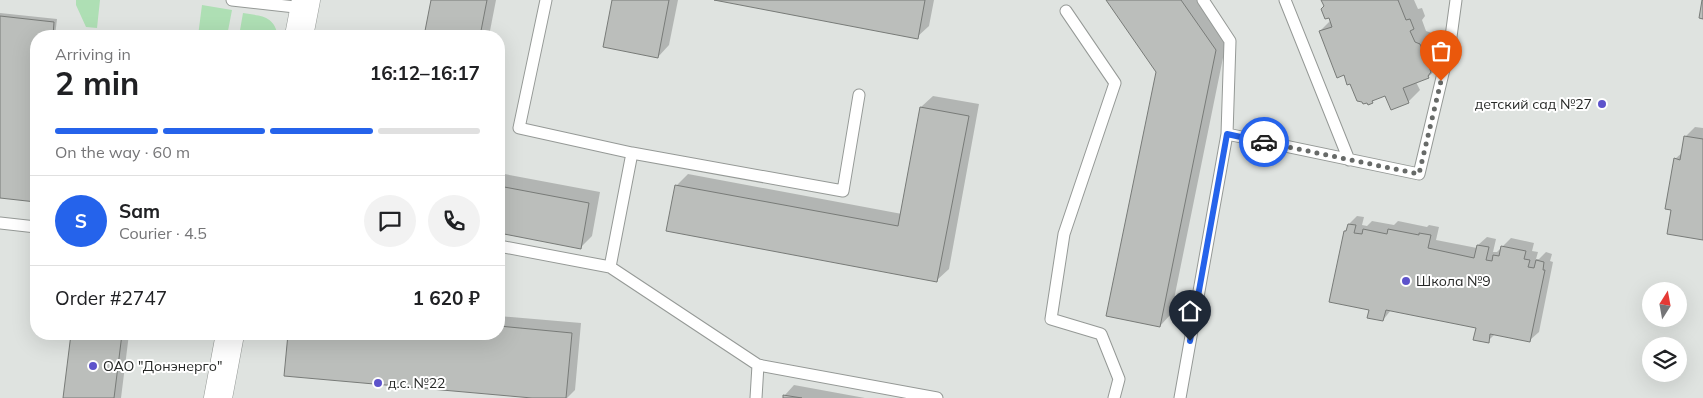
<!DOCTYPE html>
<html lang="en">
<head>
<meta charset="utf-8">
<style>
	body { margin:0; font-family:Mulish,sans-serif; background:#f2f2f2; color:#202124; height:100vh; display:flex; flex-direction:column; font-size:19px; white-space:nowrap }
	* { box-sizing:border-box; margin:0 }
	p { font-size:16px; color:#757577 }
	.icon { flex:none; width:28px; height:28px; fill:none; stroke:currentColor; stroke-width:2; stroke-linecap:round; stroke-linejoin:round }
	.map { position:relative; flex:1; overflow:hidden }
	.drawer { position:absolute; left:30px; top:30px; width:475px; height:310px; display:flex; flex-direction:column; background:#fff; border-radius:20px; box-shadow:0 5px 20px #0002 }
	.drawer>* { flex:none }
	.needle { width:32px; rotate:11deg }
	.fabs { position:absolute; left:1642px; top:282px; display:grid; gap:10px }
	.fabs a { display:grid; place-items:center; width:45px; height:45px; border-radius:50%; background:#fff; box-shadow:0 5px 20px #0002; font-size:25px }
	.pin { position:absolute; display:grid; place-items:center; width:42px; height:42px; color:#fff; margin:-51px -21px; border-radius:50% 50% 50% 0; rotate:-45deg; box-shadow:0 0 5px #0007 }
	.pin .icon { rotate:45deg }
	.courier { position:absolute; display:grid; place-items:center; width:50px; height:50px; margin:-25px; border:4px solid #2563eb; border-radius:50%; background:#fff; color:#222; box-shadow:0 1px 6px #0007 }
	.summary em { font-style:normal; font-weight:700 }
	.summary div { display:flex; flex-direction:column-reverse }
	.summary { display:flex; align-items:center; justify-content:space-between; height:85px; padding:0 25px }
	h1 { font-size:32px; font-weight:700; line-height:38px }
	.bar { display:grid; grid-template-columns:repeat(4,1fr); gap:8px 5px; align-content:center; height:60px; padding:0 25px }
	.bar i { height:6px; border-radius:4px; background:#e0e0e0 }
	.bar .on { background:#2563eb }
	.bar p { grid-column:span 4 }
	.line { display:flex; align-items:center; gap:12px; padding:0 25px; border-top:1px solid #e0e0e0 }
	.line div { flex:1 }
	.round { display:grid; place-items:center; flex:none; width:52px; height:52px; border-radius:26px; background:#f2f2f2 }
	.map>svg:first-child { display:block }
	.green { fill:#aedfb4 }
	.shadow { fill:#0003 }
	.building { fill:#bbbebb; stroke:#787b78 }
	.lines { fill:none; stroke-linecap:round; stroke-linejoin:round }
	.lane-casing { stroke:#959996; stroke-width:13 }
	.secondary-casing { stroke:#959996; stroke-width:29 }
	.lane { stroke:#fff; stroke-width:11 }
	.secondary { stroke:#fff; stroke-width:28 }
	.done { stroke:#676a68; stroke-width:5; stroke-dasharray:0 9 }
	.route { stroke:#2563eb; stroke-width:6 }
	.poi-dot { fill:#5d53cb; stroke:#fff; stroke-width:2 }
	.labels { text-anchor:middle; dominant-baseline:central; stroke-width:4; stroke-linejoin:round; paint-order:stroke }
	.poi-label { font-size:14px; fill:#272927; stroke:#fff; text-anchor:start }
</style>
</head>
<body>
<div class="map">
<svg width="1703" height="398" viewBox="0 0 1703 398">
	<rect width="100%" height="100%" fill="#dfe3e0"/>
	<path class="green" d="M76,0H100L97,28L86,27L76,5Z
		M202,5L232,10L227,36H198Z
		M243,13C261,16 274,15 278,36H239Z"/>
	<path class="shadow" d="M432,0H496L489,36H425Z
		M613,0H678L669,45L658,57Z
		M721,0H934L929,26L917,37Z
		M1108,0H1201L1227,38L1171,314L1160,326L1157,72Z
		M1323,0H1414L1418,9L1422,8L1425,16L1422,20L1426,31L1432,33L1442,59L1439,64L1440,66L1428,77L1416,82L1420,90L1408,102L1386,94L1376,98L1372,102L1350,82L1320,31L1331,20Z
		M0,13L57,19L55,36H36L35,200L0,197Z
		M933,96L979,104L949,269L937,280L676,186L688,174L902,214L921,107Z
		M1695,127L1703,128V239L1673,208L1675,159L1683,152L1685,137Z
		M499,173L600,192L592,236L580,248L499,232Z
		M1357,216L1364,217L1362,225L1367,226L1372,221L1394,225L1398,221L1427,227L1429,225L1439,227L1436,240L1477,248L1478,245L1487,237L1496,239L1493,252H1497L1511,238L1534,243L1532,251L1538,252L1536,259H1539L1546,252L1552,254L1550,261L1553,262L1539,332L1530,340L1496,333L1488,341L1477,327L1391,310L1383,320L1371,309L1345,231L1348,228L1349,224Z
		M499,316L581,323L575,390L567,398H546L286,375L289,334H499Z
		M73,334H129L121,398H64Z
		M794,385L865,398H784L785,395Z"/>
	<path class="building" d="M431,0H487L480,36H424Z
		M612,0H669L658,58L603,47Z
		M714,0H925L918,39Z
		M1106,0H1181L1216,50L1160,327L1106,316L1156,72Z
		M1321,0H1398L1406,20L1410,19L1414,29L1410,31L1415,42L1420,44L1431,72L1428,76L1429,78L1403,88L1409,103L1391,110L1385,96L1372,101L1373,103L1368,105L1367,103L1363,104L1362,102L1357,101L1350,84L1347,85L1344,75L1337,78L1319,31L1332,27L1329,18L1325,19L1321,9L1324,6Z
		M1702,0H1703V19L1699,18Z
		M0,16L54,22L53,36H36V202L0,198Z
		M920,107L969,116L937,282L666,231L675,185L898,226Z
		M1684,136L1703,139V240L1667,234L1671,210L1665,209L1674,158L1680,160Z
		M499,186L589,203L581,249L499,233Z
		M1348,224L1356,225L1354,233L1362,234L1363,229L1387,234L1388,229L1419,235V233L1431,235L1428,248L1474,258L1477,245L1489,247L1486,260L1492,261L1493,255L1499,256L1501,246L1526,251L1524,259L1530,260L1528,267L1534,268L1536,260L1544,262L1543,270H1545L1530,342L1490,334L1489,343L1473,340L1476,328L1386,310L1383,321L1367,318L1369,310L1329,302L1344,231H1346Z
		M499,326L572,333L566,398H532L284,376L288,334H499Z
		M71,334H122L114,398H63Z
		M783,395L802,398H783Z"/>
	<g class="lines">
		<g class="lane-casing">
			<path id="lane" d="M232,0L304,8
				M1285,0L1349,160
				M1066,11L1115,83L1064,234L1051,319L1101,334L1119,379L1114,398
				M1227,134L1419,174L1450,44L1456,0
				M632,153L843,191L859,95
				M0,223L36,227
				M499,246L610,267L632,153L519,128L546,0
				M610,267L758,365L937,398
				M756,398L758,365
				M1180,398L1227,134L1230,41L1203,0"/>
		</g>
		<g class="secondary-casing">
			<path id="secondary" d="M299,36L306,0
				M218,398L230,334"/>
		</g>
		<use href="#lane" class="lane"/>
		<use href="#secondary" class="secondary"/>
	</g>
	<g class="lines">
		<path class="done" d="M1264,142L1419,174L1441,81"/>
		<path class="route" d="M1190,341L1227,134L1264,142"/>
	</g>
	<g class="poi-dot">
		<circle cx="1602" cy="104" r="5"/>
		<circle cx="1406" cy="281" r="5"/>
		<circle cx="93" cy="366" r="5"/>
		<circle cx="378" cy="383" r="5"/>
	</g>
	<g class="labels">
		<g class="poi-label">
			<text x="1592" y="104" text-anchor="end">детский сад №27</text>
			<text x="1416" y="281">Школа №9</text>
			<text x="103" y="366">ОАО "Донэнерго"</text>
			<text x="388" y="383">д.с. №22</text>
		</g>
	</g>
</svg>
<div class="fabs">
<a><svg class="needle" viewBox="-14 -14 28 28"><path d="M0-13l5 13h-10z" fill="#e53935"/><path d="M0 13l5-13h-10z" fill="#757577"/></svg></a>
<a><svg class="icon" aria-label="layers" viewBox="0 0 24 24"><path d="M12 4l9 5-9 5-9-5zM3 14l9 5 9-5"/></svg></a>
</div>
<div class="pin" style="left:1441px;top:81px;background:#ea580c"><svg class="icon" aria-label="bag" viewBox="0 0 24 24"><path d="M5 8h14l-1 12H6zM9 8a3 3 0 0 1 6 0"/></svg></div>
<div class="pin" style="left:1190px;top:341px;background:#1f2937"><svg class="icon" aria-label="home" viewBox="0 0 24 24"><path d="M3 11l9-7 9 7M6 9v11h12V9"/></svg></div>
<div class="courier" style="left:1264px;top:142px"><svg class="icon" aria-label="car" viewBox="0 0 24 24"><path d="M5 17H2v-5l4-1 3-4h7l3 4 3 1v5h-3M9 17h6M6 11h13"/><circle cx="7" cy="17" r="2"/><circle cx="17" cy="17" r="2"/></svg></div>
<section class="drawer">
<div class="summary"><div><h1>2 min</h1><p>Arriving in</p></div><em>16:12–16:17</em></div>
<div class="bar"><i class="on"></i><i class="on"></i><i class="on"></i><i></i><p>On the way · 60 m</p></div>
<div class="line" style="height:90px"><b class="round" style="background:#2563eb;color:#fff">S</b><div><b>Sam</b><p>Courier · 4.5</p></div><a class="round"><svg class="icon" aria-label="chat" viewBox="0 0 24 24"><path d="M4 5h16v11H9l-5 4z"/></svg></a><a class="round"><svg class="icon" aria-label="phone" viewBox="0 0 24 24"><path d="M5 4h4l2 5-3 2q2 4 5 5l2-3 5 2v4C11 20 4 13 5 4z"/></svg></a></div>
<div class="line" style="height:65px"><div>Order #2747</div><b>1 620 ₽</b></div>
</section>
</div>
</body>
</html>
